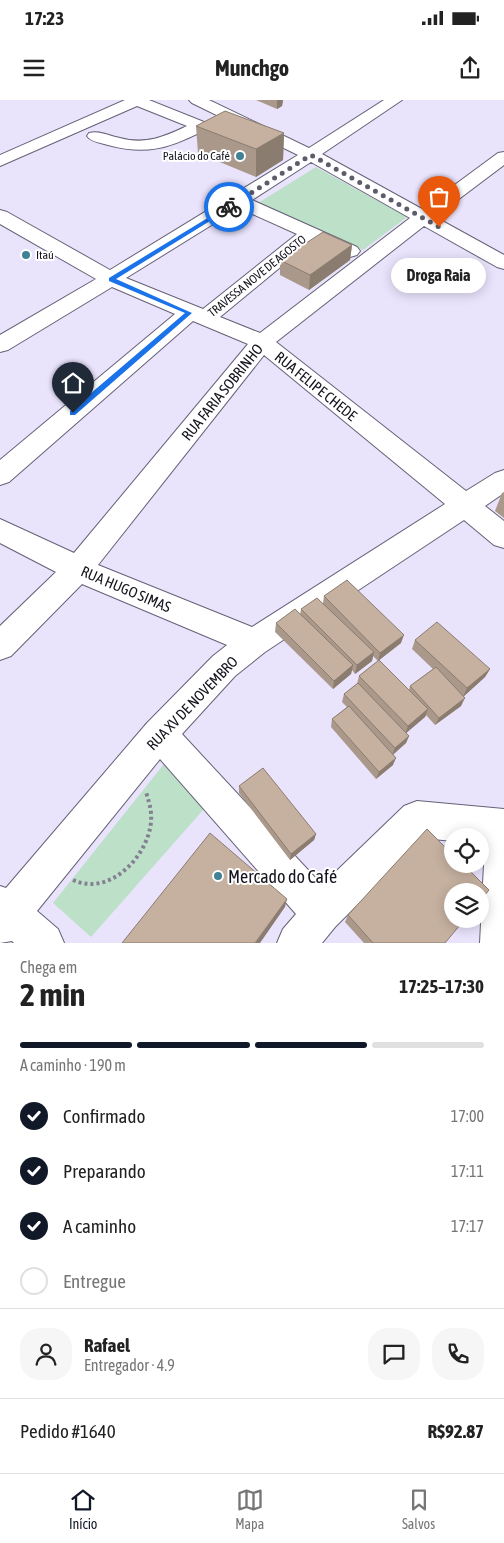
<!DOCTYPE html>
<html lang="pt">
<head>
<meta charset="utf-8">
<style>
	body { margin:0; font-family:"Asap Condensed",sans-serif; background:#f6f6f6; color:#222; height:100vh; display:flex; flex-direction:column; font-size:19px; white-space:nowrap }
	* { box-sizing:border-box; margin:0 }
	p { font-size:16px; color:#767676 }
	.icon { flex:none; width:28px; height:28px; fill:none; stroke:currentColor; stroke-width:2; stroke-linecap:round; stroke-linejoin:round }
	.map { position:relative; height:843px; overflow:hidden }
	.side { display:flex; flex-direction:column; background:#fff; flex:1 }
	.side>* { flex:none }
	.controls { position:absolute; left:444px; top:728px; display:grid; gap:10px }
	.controls a { display:grid; place-items:center; width:45px; height:45px; border-radius:50%; background:#fff; box-shadow:0 2px 12px #0003; font-size:25px }
	.pin { position:absolute; display:grid; place-items:center; width:42px; height:42px; color:#fff; margin:-51px -21px; border-radius:50% 50% 50% 0; rotate:-45deg; box-shadow:0 0 5px #0007 }
	.pin .icon { rotate:45deg }
	.courier { position:absolute; display:grid; place-items:center; width:50px; height:50px; margin:-25px; border:4px solid #1a73e8; border-radius:50%; background:#fff; color:#222; box-shadow:0 1px 6px #0007 }
	.bubble { position:absolute; height:35px; border-radius:18px; background:#fff; box-shadow:0 2px 12px #0003; font-size:16px; font-weight:700; line-height:35px; text-align:center }
	.overview em { font-style:normal; font-weight:700 }
	.overview div { display:flex; flex-direction:column-reverse }
	.overview { display:flex; align-items:center; justify-content:space-between; height:85px; padding:0 20px }
	h1 { font-size:32px; font-weight:700; line-height:38px }
	.bar { display:grid; grid-template-columns:repeat(4,1fr); gap:8px 5px; align-content:center; height:60px; padding:0 20px }
	.bar i { height:6px; border-radius:4px; background:#e0e0e0 }
	.bar .selected { background:#111827 }
	.bar p { grid-column:span 4 }
	.line { display:flex; align-items:center; gap:12px; padding:0 20px; border-top:1px solid #e0e0e0 }
	.line div { flex:1 }
	.round { display:grid; place-items:center; flex:none; width:52px; height:52px; border-radius:20px; background:#f6f6f6 }
	ol { padding:0 20px; list-style:none }
	li { display:flex; align-items:center; gap:15px; height:55px }
	li p { margin-inline-start:auto }
	li .icon { padding:5px; border-radius:50%; background:#111827; color:#fff; stroke-width:4 }
	li:last-child { color:#767676 }
	li i { width:28px; height:28px; border:2px solid #e0e0e0; border-radius:50% }
	.status { display:flex; justify-content:space-between; align-items:center; height:35px; padding:0 25px; background:#fff; direction:ltr }
	.status svg { height:14px; fill:currentColor }
	header { display:flex; justify-content:space-between; align-items:center; height:65px; padding:0 20px; background:#fff; font-size:22px; font-weight:700 }
	.tabs { display:flex; justify-content:space-around; align-items:center; height:70px; border-top:1px solid #e0e0e0; background:#fff; font-size:14px; color:#767676 }
	.tabs a { display:grid; justify-items:center; gap:2px }
	.tabs .selected { color:#111827 }
	.map>svg:first-child { display:block }
	.green { fill:#bde1c8 }
	.lines { fill:none; stroke-linecap:round; stroke-linejoin:round }
	.minor-casing { stroke:#666176; stroke-width:2 }
	.path { stroke:#848091; stroke-width:4; stroke-dasharray:3 3; stroke-linecap:butt }
	.minor { fill:#fff; fill-rule:evenodd }
	.wall { fill:#aa988a }
	.shaded-wall { fill:#8b7c70 }
	.building { fill:#c6b1a0; stroke:#8b7c70 }
	.route { fill:#1a73e8 }
	.done { stroke:#5f5c6a; stroke-width:5; stroke-dasharray:0 9 }
	.poi-dot { fill:#408194; stroke:#fff; stroke-width:2 }
	.labels { text-anchor:middle; dominant-baseline:central; stroke-width:4; stroke-linejoin:round; paint-order:stroke }
	.far-poi-label { font-size:12px; fill:#15131c; stroke:#fff; text-anchor:end }
	.far-street-label { font-size:12px; fill:#15131c; stroke:#fff }
	.street-label { font-size:15px; fill:#15131c; stroke:#fff }
	.near-poi-label { font-size:18px; fill:#15131c; stroke:#fff; text-anchor:start }
</style>
</head>
<body>
<div class="status"><b>17:23</b><svg viewBox="0 0 49 12"><path d="M0 12V9h3v3zM5 12V6h3v6zM10 12V3h3v9zM15 12V0h3v12zM26 1h20v11H26zM47 4h2v5h-2z"/></svg></div>
<header><svg class="icon" aria-label="menu" viewBox="0 0 24 24"><path d="M4 6h16M4 12h16M4 18h16"/></svg>Munchgo<svg class="icon" aria-label="share" viewBox="0 0 24 24"><path d="M12 15V3M7 8l5-5 5 5M5 13v7h14v-7"/></svg></header>
<div class="map">
<svg width="504" height="843" viewBox="0 0 504 843">
	<rect width="100%" height="100%" fill="#e9e3fc"/>
	<path class="green" d="M316,67L407,117L363,150L258,103Z
		M164,664L204,709L91,837L53,803Z"/>
	<g class="lines">
		<g class="minor-casing">
			<path id="minor" d="M125,0H149L239,36L241,39L239,42H227L201,32C167,49 145,55 108,45C101,43 91,42 87,36L89,33C99,30 109,36 120,38C145,45 164,37 187,26L137,6L0,66V55Z
				M189,0H209L309,48L384,0H402L322,54L422,109L498,53L504,52V65L435,117L504,155V169L497,167L424,126L276,242L466,391L495,373L504,370V393L485,406L504,421V448L494,445L464,420L265,552L235,576L182,634L322,785L404,706L417,701L504,709V843H480L485,744H480V736H452V741L424,738L335,827L322,843H277L283,829L296,814L160,659L37,811L58,829L64,843H14L12,841L0,843V786L6,788L147,623L213,556L227,545L82,484L11,556L0,560V526L56,472L0,443V419L74,453L248,244L193,221L9,382L0,385V360L175,214L112,187L8,250L0,252V235L96,179L0,124V110L7,112L110,170L298,55L192,3ZM311,62L410,118L260,233L220,217L312,141L343,155L350,157L357,155L360,151L357,147L252,100ZM239,108L297,134L203,209L126,178ZM264,255L445,404L252,527L98,465Z"/>
		</g>
		<path class="path" d="M73,780C110,797 148,756 151,722C152,711 149,702 146,692"/>
		<use href="#minor" class="minor"/>
	</g>
	<path class="wall" d="M256,0H283L282,6L277,9Z
		M196,26L284,33L283,60L256,77L198,53Z
		M352,145L350,160L309,190L280,175V160Z
		M504,392V418L495,411L502,393Z
		M324,496L401,543L379,560L409,590L410,586L433,569L412,549L415,540L490,569L485,577L464,596L461,606L435,625L426,615L425,617L406,633L409,636L406,643L393,655V665L376,679L331,627L332,619L347,607L342,602L344,594L357,584L359,576L378,561L373,556L372,561L355,574L352,570L351,574L333,589L275,532L276,523L300,515L301,509L323,503Z
		M239,686L316,734L314,740L290,760L239,693Z
		M348,815L445,843H364L345,822Z"/>
	<path class="shaded-wall" d="M277,0H283L282,6L277,9Z
		M284,33L283,60L256,77V49Z
		M352,145L350,160L309,190L310,175Z
		M404,535L401,543L378,561L380,553Z
		M374,552L372,561L355,574L357,565Z
		M353,565L351,574L333,589L334,581Z
		M490,569L485,577L463,597L467,588Z
		M465,598L461,606L435,625L439,618Z
		M428,609L425,617L405,634L408,626Z
		M409,636L406,643L392,655L395,648Z
		M396,658L393,665L376,679L379,672Z
		M316,734L314,740L290,760L291,754Z
		M287,799L285,807L260,843H255Z"/>
	<path class="building" d="M225,11L284,33L256,49L196,26Z
		M323,132L352,145L310,175L280,160Z
		M347,480L404,535L380,553L324,496Z
		M317,498L374,552L357,565L301,509Z
		M295,509L353,565L334,581L276,523Z
		M437,522L490,569L467,588L415,540Z
		M379,560L428,609L408,626L359,576Z
		M436,567L465,598L439,618L410,586Z
		M358,583L409,636L395,648L344,594Z
		M349,606L396,658L379,672L332,619Z
		M263,668L316,734L291,754L239,686Z
		M427,729L452,754V764H463L489,790L480,801V791H452V819H465L445,843H373L348,815Z
		M210,733L287,799L255,843H122Z"/>
	<path class="route" d="M229,105L231,108L116,179L192,213L75,315H70V311L185,213L109,181V178Z"/>
	<g class="lines">
		<path class="done" d="M229,107L311,55L439,127"/>
	</g>
	<g class="poi-dot">
		<circle cx="240" cy="56" r="5"/>
		<circle cx="26" cy="155" r="5"/>
		<circle cx="218" cy="776" r="5"/>
	</g>
	<g class="labels">
		<g class="far-poi-label">
			<text x="230" y="56">Palácio do Café</text>
			<text x="36" y="155" text-anchor="start">Itaú</text>
		</g>
		<g class="far-street-label">
			<text transform="translate(257 176) rotate(-39)">TRAVESSA NOVE DE AGOSTO</text>
		</g>
		<g class="street-label">
			<text transform="translate(316 286) rotate(39)">RUA FELIPE CHEDE</text>
			<text transform="translate(222 292) rotate(-51)">RUA FARIA SOBRINHO</text>
			<text transform="translate(126 489) rotate(23)">RUA HUGO SIMAS</text>
			<text transform="translate(192 603) rotate(-46)">RUA XV DE NOVEMBRO</text>
		</g>
		<g class="near-poi-label">
			<text x="228" y="776">Mercado do Café</text>
		</g>
	</g>
</svg>
<div class="controls">
<a><svg class="icon" aria-label="locate" viewBox="0 0 24 24"><circle cx="12" cy="12" r="6"/><path d="M12 2v4M12 18v4M2 12h4M18 12h4"/></svg></a>
<a><svg class="icon" aria-label="layers" viewBox="0 0 24 24"><path d="M12 4l9 5-9 5-9-5zM3 14l9 5 9-5"/></svg></a>
</div>
<div class="pin" style="left:439px;top:127px;background:#ea580c"><svg class="icon" aria-label="bag" viewBox="0 0 24 24"><path d="M5 8h14l-1 12H6zM9 8a3 3 0 0 1 6 0"/></svg></div>
<div class="pin" style="left:73px;top:313px;background:#1f2937"><svg class="icon" aria-label="home" viewBox="0 0 24 24"><path d="M3 11l9-7 9 7M6 9v11h12V9"/></svg></div>
<div class="courier" style="left:229px;top:107px"><svg class="icon" aria-label="bike" viewBox="0 0 24 24"><circle cx="6" cy="16" r="4"/><circle cx="18" cy="16" r="4"/><path d="M6 16l4-8h5l3 8M10 8l3 8H6M13 5h3"/></svg></div>
<div class="bubble" style="left:391px;top:158px;width:95px">Droga Raia</div>
</div>
<section class="side">
<div class="overview"><div><h1>2 min</h1><p>Chega em</p></div><em>17:25–17:30</em></div>
<div class="bar"><i class="selected"></i><i class="selected"></i><i class="selected"></i><i></i><p>A caminho · 190 m</p></div>
<ol>
<li><svg class="icon" aria-label="check" viewBox="0 0 24 24"><path d="M5 12l5 5 9-10"/></svg>Confirmado<p>17:00</p></li>
<li><svg class="icon" aria-label="check" viewBox="0 0 24 24"><path d="M5 12l5 5 9-10"/></svg>Preparando<p>17:11</p></li>
<li><svg class="icon" aria-label="check" viewBox="0 0 24 24"><path d="M5 12l5 5 9-10"/></svg>A caminho<p>17:17</p></li>
<li><i></i>Entregue</li>
</ol>
<div class="line" style="height:90px"><a class="round"><svg class="icon" aria-label="person" viewBox="0 0 24 24"><circle cx="12" cy="8" r="4"/><path d="M4 21q1-7 8-7t8 7"/></svg></a><div><b>Rafael</b><p>Entregador · 4.9</p></div><a class="round"><svg class="icon" aria-label="chat" viewBox="0 0 24 24"><path d="M4 5h16v11H9l-5 4z"/></svg></a><a class="round"><svg class="icon" aria-label="phone" viewBox="0 0 24 24"><path d="M5 4h4l2 5-3 2q2 4 5 5l2-3 5 2v4C11 20 4 13 5 4z"/></svg></a></div>
<div class="line" style="height:65px"><div>Pedido #1640</div><b>R$92.87</b></div>
</section>
<nav class="tabs">
<a class="selected"><svg class="icon" aria-label="home" viewBox="0 0 24 24"><path d="M3 11l9-7 9 7M6 9v11h12V9"/></svg>Início</a>
<a><svg class="icon" aria-label="map" viewBox="0 0 24 24"><path d="M3 6l6-2 6 2 6-2v14l-6 2-6-2-6 2zM9 4v14M15 6v14"/></svg>Mapa</a>
<a><svg class="icon" aria-label="saved" viewBox="0 0 24 24"><path d="M7 4h10v16l-5-4-5 4z"/></svg>Salvos</a>
</nav>
</body>
</html>
